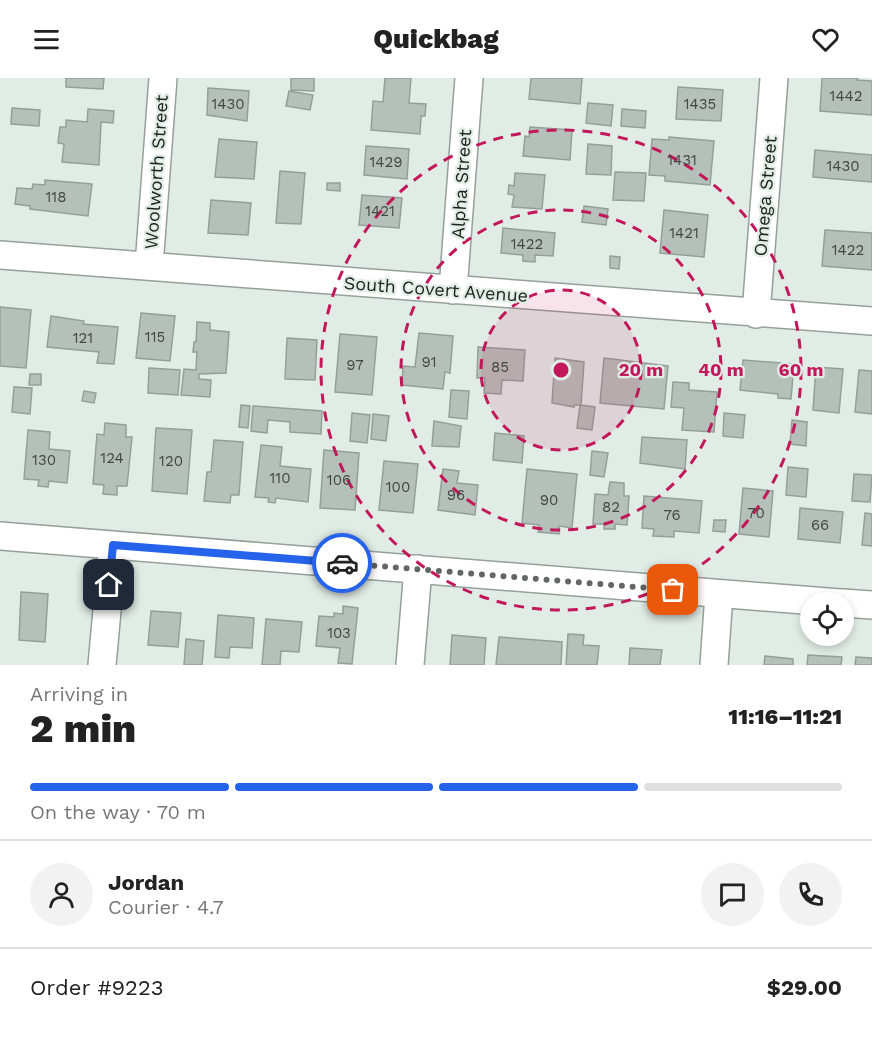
<!DOCTYPE html>
<html lang="en">
<head>
<meta charset="utf-8">
<style>
	body { margin:0; font-family:"Work Sans",sans-serif; background:#f2f2f2; color:#222; height:100vh; display:flex; flex-direction:column; font-size:22px; white-space:nowrap }
	* { box-sizing:border-box; margin:0 }
	p { font-size:20px; color:#767676 }
	.icon { flex:none; width:33px; height:33px; fill:none; stroke:currentColor; stroke-width:2; stroke-linecap:round; stroke-linejoin:round }
	.map { position:relative; height:587px; overflow:hidden }
	.sheet { display:flex; flex-direction:column; background:#fff; flex:1 }
	.sheet>* { flex:none }
	.buttons { position:absolute; left:800px; top:514px; display:grid; gap:12px }
	.buttons a { display:grid; place-items:center; width:54px; height:54px; border-radius:50%; background:#fff; box-shadow:0 3px 9px #0003; font-size:30px }
	.pin { position:absolute; display:grid; place-items:center; width:51px; height:51px; color:#fff; margin:-26px; border-radius:12px; box-shadow:0 3px 9px #0006 }
	.courier { position:absolute; display:grid; place-items:center; width:60px; height:60px; margin:-30px; border:4px solid #2563eb; border-radius:50%; background:#fff; color:#222; box-shadow:0 2px 8px #0007 }
	.head em { font-style:normal; font-weight:800 }
	.head div { display:flex; flex-direction:column-reverse }
	.head { display:flex; align-items:center; justify-content:space-between; height:102px; padding:0 30px }
	h1 { font-size:39px; font-weight:800; line-height:45px }
	.bar { display:grid; grid-template-columns:repeat(4,1fr); gap:9px 6px; align-content:center; height:72px; padding:0 30px }
	.bar i { height:8px; border-radius:4px; background:#e0e0e0 }
	.bar .selected { background:#2563eb }
	.bar p { grid-column:span 4 }
	.line { display:flex; align-items:center; gap:15px; padding:0 30px; border-top:2px solid #e0e0e0 }
	.line div { flex:1 }
	.round { display:grid; place-items:center; flex:none; width:63px; height:63px; border-radius:32px; background:#f2f2f2 }
	header { display:flex; justify-content:space-between; align-items:center; height:78px; padding:0 30px; background:#fff; font-size:27px; font-weight:800 }
	.map>svg:first-child { display:block }
	.building { fill:#b5c0ba; stroke:#959f9a; stroke-width:1.5 }
	.lines { fill:none; stroke-linecap:round; stroke-linejoin:round }
	.minor-casing { stroke:#95a09a; stroke-width:30 }
	.minor { stroke:#fff; stroke-width:27 }
	.done { stroke:#616764; stroke-width:6; stroke-dasharray:0 10.8 }
	.route { stroke:#2563eb; stroke-width:8 }
	.ring { fill:none; stroke:#c2185b; stroke-width:3; stroke-dasharray:10 8 }
	.labels { text-anchor:middle; dominant-baseline:central; stroke-width:4.5; stroke-linejoin:round; paint-order:stroke }
	.number-label { font-size:15px; fill:#424845 }
	.street-label { font-size:18px; fill:#1c201e; stroke:#e1ece7 }
	.centre { fill:#c2185b; stroke:#e1ece7; stroke-width:3 }
	.ring-label { font-size:18px; text-anchor:middle; font-weight:bold; fill:#c2185b; stroke:#e1ece7; stroke-width:4.5; stroke-linejoin:round; paint-order:stroke }
</style>
</head>
<body>
<header><svg class="icon" aria-label="menu" viewBox="0 0 24 24"><path d="M4 6h16M4 12h16M4 18h16"/></svg>Quickbag<svg class="icon" aria-label="heart" viewBox="0 0 24 24"><path d="M12 20l-8-8c-3-5 5-10 8-4 3-6 11-1 8 4z"/></svg></header>
<div class="map">
<svg width="872" height="587" viewBox="0 0 872 587">
	<rect width="100%" height="100%" fill="#e1ece7"/>
	<path class="building" d="M66,0H104L103,11L66,9Z
		M291,0H314V13L291,12Z
		M385,0H411L409,25L426,26L425,38H421L420,56L371,52L373,23L383,24Z
		M531,0H582L580,26L529,21Z
		M822,0H858L857,2L872,3V37L820,33Z
		M678,9L723,12L721,43L676,41Z
		M208,10L249,13L247,43L207,37Z
		M289,13L313,17L310,32L286,28Z
		M588,25L613,27L611,48L586,45Z
		M12,30L40,32L39,48L11,46Z
		M88,31L114,33L113,45L101,44L99,87L62,84L64,66L58,65L60,49H66V42L87,44Z
		M622,31L646,33L645,50L621,48Z
		M530,49L572,52L570,82L523,78L525,58L529,59Z
		M669,59L714,63L710,107L665,103V98L649,97L652,61L669,62Z
		M219,61L257,64L254,101L215,99Z
		M588,66L612,68L611,97L586,96Z
		M366,68L409,71L407,101L364,97Z
		M815,72L872,77V104L813,99Z
		M280,93L305,95L301,146L276,145Z
		M615,94L646,95L644,123L613,122Z
		M515,95L545,97L542,131L512,129L514,117L508,116L509,107L514,108Z
		M45,102L92,106L88,138L30,131V128L15,126L17,110L32,111L33,106L45,107Z
		M327,105H340V113L327,112Z
		M362,117L402,120L399,150L359,147Z
		M211,122L251,125L248,157L208,155Z
		M584,128L608,131L606,147L582,144Z
		M664,132L708,137L704,179L660,175Z
		M503,150L555,155L553,178L535,177V184L523,183V177L501,175Z
		M825,152L872,155V192L822,188Z
		M610,178L620,179L619,191L610,190Z
		M0,229L31,232L26,290L0,288Z
		M141,235L175,238L170,283L136,280Z
		M51,238L84,243L83,246L118,249L114,286L97,285L99,274L47,269Z
		M197,244L210,245V252L229,254L226,295L199,296V301L211,302L210,319L181,317L184,291L196,292L197,274H193L194,264H196Z
		M419,255L453,258L450,295L445,294L443,311L402,307L403,288L415,289Z
		M340,256L377,259L372,317L335,314Z
		M287,260L317,262L315,302L285,301Z
		M478,269L525,272L523,303L502,302L501,316L484,315L485,300H477Z
		M555,280L584,284L581,327H574V329L552,325Z
		M604,280L668,288L664,331L600,325Z
		M743,282L794,286L791,321L778,320V316L740,312Z
		M816,289L843,291L839,335L813,332Z
		M149,290L180,292L178,317L148,315Z
		M859,292L872,293V336L855,334Z
		M30,296H41V307H29Z
		M673,304L689,305V312L717,314L714,354L682,352L684,330L671,329Z
		M14,309L32,310L30,336L12,334Z
		M451,312L469,313L467,341L449,339Z
		M84,313L96,315L94,325L82,323Z
		M241,327L250,328L248,350L239,349Z
		M580,327L595,329L592,352L577,350Z
		M253,328L322,333L321,356L290,354V344L268,342L267,355L251,353Z
		M352,335L370,337L367,365L350,363Z
		M724,335L745,337L743,360L723,358Z
		M373,336L389,338L386,363L371,361Z
		M792,342L807,344L806,368L790,366Z
		M434,343L461,348L459,369L432,368Z
		M105,345L126,347V359H132L127,408H117V417L103,416L104,407L93,406L97,356L104,357Z
		M156,350L192,352L187,416L152,413Z
		M28,352L50,354L49,371L70,373L67,405L49,403L48,409L38,408L39,402L24,401Z
		M495,355L524,358L522,385L493,382Z
		M642,359L687,362L685,391L640,385Z
		M214,362L243,364L239,417H231L230,425L204,423L207,394H211Z
		M261,367L282,369L280,388L311,391L308,424L276,420L275,425L268,424L269,420L255,419Z
		M324,372L359,375L355,432L320,430Z
		M592,373L608,375L604,399L590,397Z
		M384,383L418,386L413,435L379,432Z
		M788,389L808,391L806,419L786,417Z
		M443,391L459,393L457,405L478,407L475,437L438,432Z
		M527,391L577,396L572,450L559,448V456L538,454L539,447L522,445Z
		M854,396L872,397L870,424L852,423Z
		M610,404L624,405V418H629L627,447L615,446V451H604V446H593L595,416L608,417Z
		M743,410L773,413L769,459L739,456Z
		M644,418L702,423L699,455L674,453V459L653,458L654,451L642,450Z
		M800,430L843,434L840,465L798,461Z
		M865,435L872,436V468L862,467Z
		M714,442H726L725,454L713,453Z
		M21,514L48,516L45,564L19,562Z
		M343,528L358,530L352,586L338,585L340,570L316,568L319,538L334,539V535L343,536Z
		M151,533L181,535L178,569L148,567Z
		M218,537L254,540L252,570L230,569L229,580L215,579Z
		M266,541L302,544L299,574L281,573L280,587H262Z
		M568,556L584,557L583,567L599,568L597,587H566Z
		M452,557L486,560L484,587H450Z
		M499,559L562,564L561,587H496Z
		M186,561L204,563L202,587H184Z
		M630,570L662,572L660,587H629Z
		M808,577L842,579L841,587H807Z
		M765,578L793,581V587H764Z
		M856,579L872,580V587H855Z"/>
	<g class="lines">
		<g class="minor-casing">
			<path id="minor" d="M0,177L872,243
				M149,188L163,0
				M453,212L469,0
				M756,236L774,0
				M0,458L840,525
				M843,525L872,527
				M102,587L113,467
				M410,587L418,491
				M714,587L719,516"/>
		</g>
		<use href="#minor" class="minor"/>
	</g>
	<g class="lines">
		<path class="done" d="M342,485L673,512"/>
		<path class="route" d="M109,507L113,467L342,485"/>
	</g>
	<circle cx="561" cy="292" r="80" fill="#c2185b" fill-opacity=".12"/>
	<g class="ring">
		<circle cx="561" cy="292" r="80"/>
		<circle cx="561" cy="292" r="160"/>
		<circle cx="561" cy="292" r="240"/>
	</g>
	<g class="labels">
		<g class="number-label">
			<text x="846" y="18">1442</text>
			<text x="228" y="26">1430</text>
			<text x="700" y="26">1435</text>
			<text x="682" y="82">1431</text>
			<text x="386" y="84">1429</text>
			<text x="843" y="88">1430</text>
			<text x="56" y="119">118</text>
			<text x="380" y="133">1421</text>
			<text x="684" y="155">1421</text>
			<text x="527" y="166">1422</text>
			<text x="848" y="172">1422</text>
			<text x="155" y="259">115</text>
			<text x="83" y="260">121</text>
			<text x="429" y="284">91</text>
			<text x="355" y="287">97</text>
			<text x="500" y="289">85</text>
			<text x="112" y="380">124</text>
			<text x="44" y="382">130</text>
			<text x="171" y="383">120</text>
			<text x="280" y="400">110</text>
			<text x="339" y="402">106</text>
			<text x="398" y="409">100</text>
			<text x="456" y="417">96</text>
			<text x="549" y="422">90</text>
			<text x="611" y="429">82</text>
			<text x="756" y="435">70</text>
			<text x="672" y="437">76</text>
			<text x="820" y="447">66</text>
			<text x="339" y="555">103</text>
		</g>
		<g class="street-label">
			<text transform="translate(156 94) rotate(-86)">Woolworth Street</text>
			<text transform="translate(461 106) rotate(-86)">Alpha Street</text>
			<text transform="translate(765 118) rotate(-85)">Omega Street</text>
			<text transform="translate(436 211) rotate(4)">South Covert Avenue</text>
		</g>
	</g>
	<circle cx="561" cy="292" r="9" class="centre"/>
	<g class="ring-label">
		<text x="641" y="298">20 m</text>
		<text x="721" y="298">40 m</text>
		<text x="801" y="298">60 m</text>
	</g>
</svg>
<div class="buttons">
<a><svg class="icon" aria-label="locate" viewBox="0 0 24 24"><circle cx="12" cy="12" r="6"/><path d="M12 2v4M12 18v4M2 12h4M18 12h4"/></svg></a>
</div>
<div class="pin" style="left:673px;top:512px;background:#ea580c"><svg class="icon" aria-label="bag" viewBox="0 0 24 24"><path d="M5 8h14l-1 12H6zM9 8a3 3 0 0 1 6 0"/></svg></div>
<div class="pin" style="left:109px;top:507px;background:#1f2937"><svg class="icon" aria-label="home" viewBox="0 0 24 24"><path d="M3 11l9-7 9 7M6 9v11h12V9"/></svg></div>
<div class="courier" style="left:342px;top:485px"><svg class="icon" aria-label="car" viewBox="0 0 24 24"><path d="M5 17H2v-5l4-1 3-4h7l3 4 3 1v5h-3M9 17h6M6 11h13"/><circle cx="7" cy="17" r="2"/><circle cx="17" cy="17" r="2"/></svg></div>
</div>
<section class="sheet">
<div class="head"><div><h1>2 min</h1><p>Arriving in</p></div><em>11:16–11:21</em></div>
<div class="bar"><i class="selected"></i><i class="selected"></i><i class="selected"></i><i></i><p>On the way · 70 m</p></div>
<div class="line" style="height:108px"><a class="round"><svg class="icon" aria-label="person" viewBox="0 0 24 24"><circle cx="12" cy="8" r="4"/><path d="M4 21q1-7 8-7t8 7"/></svg></a><div><b>Jordan</b><p>Courier · 4.7</p></div><a class="round"><svg class="icon" aria-label="chat" viewBox="0 0 24 24"><path d="M4 5h16v11H9l-5 4z"/></svg></a><a class="round"><svg class="icon" aria-label="phone" viewBox="0 0 24 24"><path d="M5 4h4l2 5-3 2q2 4 5 5l2-3 5 2v4C11 20 4 13 5 4z"/></svg></a></div>
<div class="line" style="height:78px"><div>Order #9223</div><b>$29.00</b></div>
</section>
</body>
</html>
